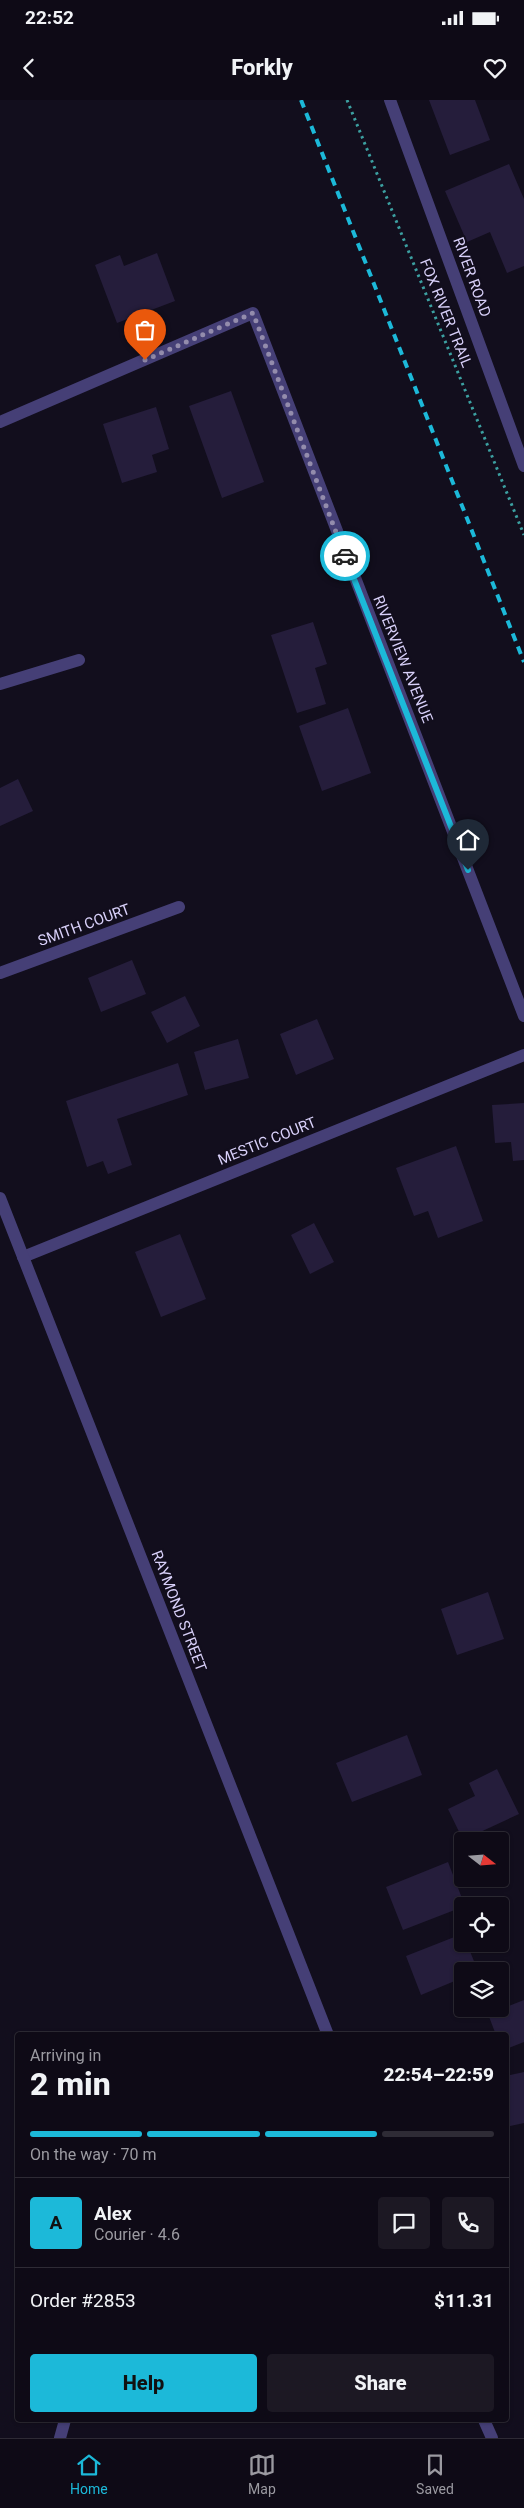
<!DOCTYPE html>
<html lang="en">
<head>
<meta charset="utf-8">
<style>
	body { margin:0; font-family:Roboto,sans-serif; background:#1c1823; color:#f1f3f6; height:100vh; display:flex; flex-direction:column; font-size:19px; white-space:nowrap }
	* { box-sizing:border-box; margin:0 }
	p { font-size:16px; color:#9b9aa1 }
	.icon { flex:none; width:28px; height:28px; fill:none; stroke:currentColor; stroke-width:2; stroke-linecap:round; stroke-linejoin:round }
	.map { position:relative; flex:1; overflow:hidden }
	.sheet { position:absolute; left:15px; top:1932px; width:494px; height:390px; display:flex; flex-direction:column; background:#0e0a16; border-radius:5px; box-shadow:0 1px 4px #0004,0 0 0 1px #2e2b35 }
	.sheet>* { flex:none }
	.needle { width:32px; rotate:107deg }
	.fabs { position:absolute; left:454px; top:1732px; display:grid; gap:10px }
	.fabs a { display:grid; place-items:center; width:55px; height:55px; border-radius:5px; background:#0e0a16; box-shadow:0 1px 4px #0004,0 0 0 1px #2e2b35; font-size:25px }
	.pin { position:absolute; display:grid; place-items:center; width:42px; height:42px; color:#fff; margin:-51px -21px; border-radius:50% 50% 50% 0; rotate:-45deg; box-shadow:0 0 5px #0007 }
	.pin .icon { rotate:45deg }
	.courier { position:absolute; display:grid; place-items:center; width:50px; height:50px; margin:-25px; border:4px solid #1cb9d9; border-radius:50%; background:#fff; color:#222; box-shadow:0 1px 6px #0007 }
	.head em { font-style:normal; font-weight:800 }
	.head div { display:flex; flex-direction:column-reverse }
	.head { display:flex; align-items:center; justify-content:space-between; height:85px; padding:0 15px }
	h1 { font-size:32px; font-weight:800; line-height:38px }
	.bar { display:grid; grid-template-columns:repeat(4,1fr); gap:8px 5px; align-content:center; height:60px; padding:0 15px }
	.bar i { height:6px; border-radius:4px; background:#2e2b35 }
	.bar .on { background:#1cb9d9 }
	.bar p { grid-column:span 4 }
	.line { display:flex; align-items:center; gap:12px; padding:0 15px; border-top:1px solid #2e2b35 }
	.line div { flex:1 }
	.round { display:grid; place-items:center; flex:none; width:52px; height:52px; border-radius:5px; background:#1c1823 }
	.button { display:flex; gap:10px; margin-top:auto; padding:10px 15px }
	.button a { flex:1; height:58px; border-radius:5px; background:#1cb9d9; color:#111; font-size:20px; font-weight:800; line-height:58px; text-align:center }
	.button a+a { background:#1c1823; color:#f1f3f6 }
	.status { display:flex; justify-content:space-between; align-items:center; height:35px; padding:0 25px; background:#0e0a16; direction:ltr }
	.status svg { height:14px; fill:currentColor }
	header { display:flex; justify-content:space-between; align-items:center; height:65px; padding:0 15px; background:#0e0a16; font-size:22px; font-weight:800 }
	.tabs { display:flex; justify-content:space-around; align-items:center; height:70px; border-top:1px solid #2e2b35; background:#0e0a16; font-size:14px; color:#9b9aa1 }
	.tabs a { display:grid; justify-items:center; gap:2px }
	.tabs .on { color:#1cb9d9 }
	.map>svg:first-child { display:block }
	.building { fill:#251d3b }
	.lines { fill:none; stroke-linecap:round; stroke-linejoin:round }
	.path { stroke:#3ca0a1; stroke-width:3; stroke-dasharray:2.5 4; stroke-linecap:butt }
	.minor { stroke:#453f76; stroke-width:12 }
	.tertiary { stroke:#453f76; stroke-width:12 }
	.rail { stroke:#1cb9d9; stroke-width:4; stroke-dasharray:8 6; stroke-linecap:butt }
	.done { stroke:#938cac; stroke-width:5; stroke-dasharray:0 9 }
	.route { stroke:#1cb9d9; stroke-width:6 }
	.labels { text-anchor:middle; dominant-baseline:central; stroke-width:4; stroke-linejoin:round; paint-order:stroke }
	.street-label { font-size:15px; fill:#d8d0f9; stroke:#120e1d }
</style>
</head>
<body>
<div class="status"><b>22:52</b><svg viewBox="0 0 49 12"><path d="M0 12V9h3v3zM5 12V6h3v6zM10 12V3h3v9zM15 12V0h3v12zM26 1h20v11H26zM47 4h2v5h-2z"/></svg></div>
<header><svg class="icon" aria-label="back" viewBox="0 0 24 24"><path d="M15 5l-7 7 7 7"/></svg>Forkly<svg class="icon" aria-label="heart" viewBox="0 0 24 24"><path d="M12 20l-8-8c-3-5 5-10 8-4 3-6 11-1 8 4z"/></svg></header>
<div class="map">
<svg width="524" height="2338" viewBox="0 0 524 2338">
	<rect width="100%" height="100%" fill="#120e1d"/>
	<path class="building" d="M429,0H475L490,40L450,55Z
		M509,64L524,99V166L507,173L490,132L467,142L445,91Z
		M157,153L175,201L117,223L95,165L120,155L124,166Z
		M231,291L264,382L222,398L189,306Z
		M156,307L169,349L152,355L157,372L122,383L103,324Z
		M313,522L327,564L315,568L326,604L297,613L271,535Z
		M348,608L371,673L322,691L299,626Z
		M18,679L33,711L0,726V688Z
		M132,860L146,894L101,912L88,878Z
		M185,896L200,926L167,943L151,912Z
		M317,919L334,959L296,975L280,934Z
		M238,939L249,978L205,990L194,952Z
		M178,963L188,995L117,1019L132,1065L108,1074L103,1061L87,1067L66,1001Z
		M524,1003V1060L513,1061L511,1042L495,1043L492,1005Z
		M456,1046L483,1121L438,1138L428,1111L414,1116L396,1068Z
		M314,1123L334,1162L310,1174L291,1135Z
		M180,1134L206,1199L161,1217L135,1152Z
		M488,1492L504,1539L457,1555L441,1509Z
		M407,1635L422,1675L352,1702L336,1663Z
		M497,1669L519,1714L463,1740L448,1709L475,1696L469,1683Z
		M448,1762L465,1806L403,1830L386,1787Z
		M462,1834V1844H467L478,1871H462V1878L421,1895L406,1856Z
		M524,1900V1942L506,1949V1935H496L488,1914Z
		M524,1972V2023L506,2027V1976Z"/>
	<g class="lines">
		<path class="path" d="M347,0L524,435"/>
		<path class="minor" d="M390,0L524,366
			M0,322L253,213L524,916
			M0,584L79,560
			M0,873L179,807
			M23,1157L524,955
			M60,2338L65,2320"/>
		<path class="tertiary" d="M0,1098L328,1935
			M484,2320L492,2338"/>
		<path class="rail" d="M301,0L524,562"/>
	</g>
	<g class="lines">
		<path class="done" d="M145,260L253,213L345,456"/>
		<path class="route" d="M345,456L468,770"/>
	</g>
	<g class="labels">
		<g class="street-label">
			<text transform="translate(472 177) rotate(70)">RIVER ROAD</text>
			<text transform="translate(446 213) rotate(68)">FOX RIVER TRAIL</text>
			<text transform="translate(403 559) rotate(68)">RIVERVIEW AVENUE</text>
			<text transform="translate(84 825) rotate(-20)">SMITH COURT</text>
			<text transform="translate(267 1041) rotate(-22)">MESTIC COURT</text>
			<text transform="translate(179 1511) rotate(69)">RAYMOND STREET</text>
		</g>
	</g>
</svg>
<div class="fabs">
<a><svg class="needle" viewBox="-14 -14 28 28"><path d="M0-13l5 13h-10z" fill="#e53935"/><path d="M0 13l5-13h-10z" fill="#9b9aa1"/></svg></a>
<a><svg class="icon" aria-label="locate" viewBox="0 0 24 24"><circle cx="12" cy="12" r="6"/><path d="M12 2v4M12 18v4M2 12h4M18 12h4"/></svg></a>
<a><svg class="icon" aria-label="layers" viewBox="0 0 24 24"><path d="M12 4l9 5-9 5-9-5zM3 14l9 5 9-5"/></svg></a>
</div>
<div class="pin" style="left:145px;top:260px;background:#ea580c"><svg class="icon" aria-label="bag" viewBox="0 0 24 24"><path d="M5 8h14l-1 12H6zM9 8a3 3 0 0 1 6 0"/></svg></div>
<div class="pin" style="left:468px;top:770px;background:#1f2937"><svg class="icon" aria-label="home" viewBox="0 0 24 24"><path d="M3 11l9-7 9 7M6 9v11h12V9"/></svg></div>
<div class="courier" style="left:345px;top:456px"><svg class="icon" aria-label="car" viewBox="0 0 24 24"><path d="M5 17H2v-5l4-1 3-4h7l3 4 3 1v5h-3M9 17h6M6 11h13"/><circle cx="7" cy="17" r="2"/><circle cx="17" cy="17" r="2"/></svg></div>
<section class="sheet">
<div class="head"><div><h1>2 min</h1><p>Arriving in</p></div><em>22:54–22:59</em></div>
<div class="bar"><i class="on"></i><i class="on"></i><i class="on"></i><i></i><p>On the way · 70 m</p></div>
<div class="line" style="height:90px"><b class="round" style="background:#1cb9d9;color:#111">A</b><div><b>Alex</b><p>Courier · 4.6</p></div><a class="round"><svg class="icon" aria-label="chat" viewBox="0 0 24 24"><path d="M4 5h16v11H9l-5 4z"/></svg></a><a class="round"><svg class="icon" aria-label="phone" viewBox="0 0 24 24"><path d="M5 4h4l2 5-3 2q2 4 5 5l2-3 5 2v4C11 20 4 13 5 4z"/></svg></a></div>
<div class="line" style="height:65px"><div>Order #2853</div><b>$11.31</b></div>
<div class="button"><a>Help</a><a>Share</a></div>
</section>
</div>
<nav class="tabs">
<a class="on"><svg class="icon" aria-label="home" viewBox="0 0 24 24"><path d="M3 11l9-7 9 7M6 9v11h12V9"/></svg>Home</a>
<a><svg class="icon" aria-label="map" viewBox="0 0 24 24"><path d="M3 6l6-2 6 2 6-2v14l-6 2-6-2-6 2zM9 4v14M15 6v14"/></svg>Map</a>
<a><svg class="icon" aria-label="saved" viewBox="0 0 24 24"><path d="M7 4h10v16l-5-4-5 4z"/></svg>Saved</a>
</nav>
</body>
</html>
